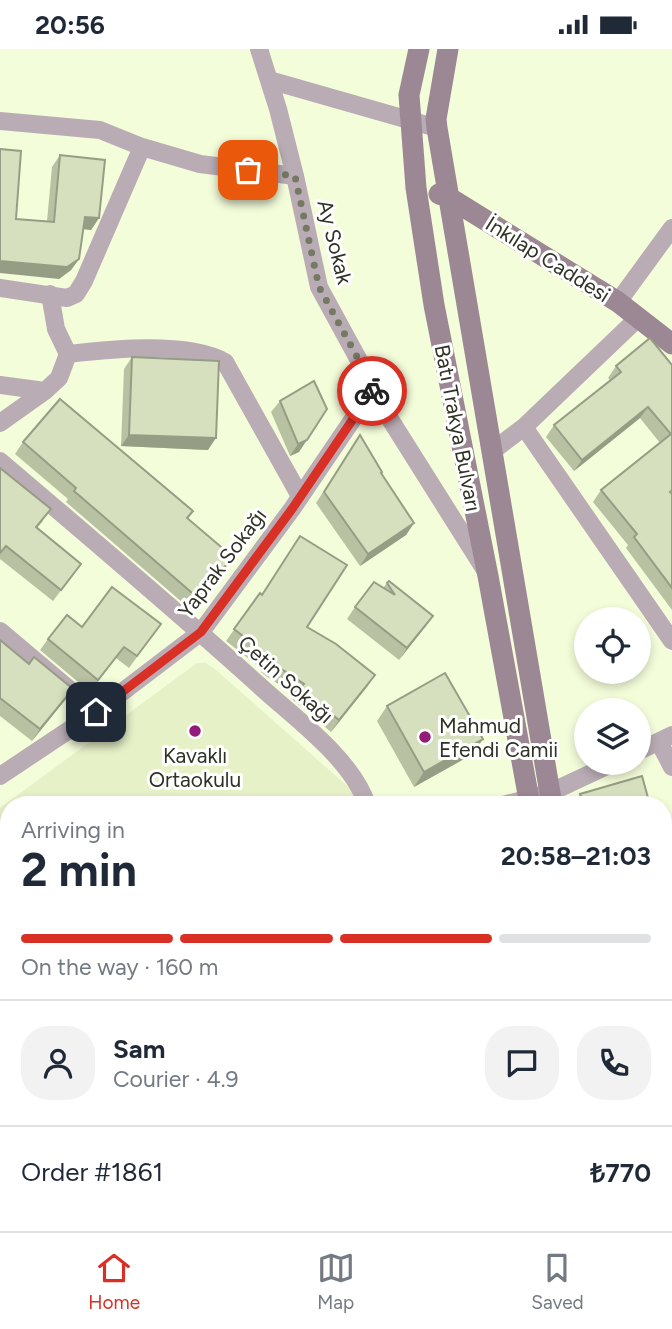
<!DOCTYPE html>
<html lang="en">
<head>
<meta charset="utf-8">
<style>
	body { margin:0; font-family:Figtree,sans-serif; background:#f2f2f3; color:#1f2937; height:100vh; display:flex; flex-direction:column; font-size:26px; white-space:nowrap }
	* { box-sizing:border-box; margin:0 }
	p { font-size:23px; color:#747a83 }
	.icon { flex:none; width:38px; height:38px; fill:none; stroke:currentColor; stroke-width:2; stroke-linecap:round; stroke-linejoin:round }
	.map { position:relative; flex:1; overflow:hidden }
	.drawer { position:absolute; left:0px; top:747px; width:672px; height:436px; display:flex; flex-direction:column; background:#fff; border-radius:28px 28px 0 0; box-shadow:0 4px 10px #0003 }
	.drawer>* { flex:none }
	.tools { position:absolute; left:574px; top:558px; display:grid; gap:14px }
	.tools a { display:grid; place-items:center; width:77px; height:77px; border-radius:50%; background:#fff; box-shadow:0 4px 10px #0003; font-size:35px }
	.pin { position:absolute; display:grid; place-items:center; width:60px; height:60px; color:#fff; margin:-30px; border-radius:14px; box-shadow:0 4px 10px #0006 }
	.courier { position:absolute; display:grid; place-items:center; width:70px; height:70px; margin:-35px; border:5px solid #d93025; border-radius:50%; background:#fff; color:#222; box-shadow:0 2px 9px #0007 }
	.headline em { font-style:normal; font-weight:700 }
	.headline div { display:flex; flex-direction:column-reverse }
	.headline { display:flex; align-items:center; justify-content:space-between; height:119px; padding:0 21px }
	h1 { font-size:46px; font-weight:700; line-height:52px }
	.bar { display:grid; grid-template-columns:repeat(4,1fr); gap:10px 7px; align-content:center; height:84px; padding:0 21px }
	.bar i { height:9px; border-radius:5px; background:#e0e1e3 }
	.bar .active { background:#d93025 }
	.bar p { grid-column:span 4 }
	.line { display:flex; align-items:center; gap:18px; padding:0 21px; border-top:2px solid #e0e1e3 }
	.line div { flex:1 }
	.round { display:grid; place-items:center; flex:none; width:74px; height:74px; border-radius:28px; background:#f2f2f3 }
	.status { display:flex; justify-content:space-between; align-items:center; height:49px; padding:0 35px; background:#fff; direction:ltr }
	.status svg { height:19px; fill:currentColor }
	.menu { display:flex; justify-content:space-around; align-items:center; height:98px; border-top:2px solid #e0e1e3; background:#fff; font-size:19px; color:#747a83 }
	.menu a { display:grid; justify-items:center; gap:4px }
	.menu .active { color:#d93025 }
	.map>svg:first-child { display:block }
	.built { fill:#e6f1c8 }
	.lines { fill:none; stroke-linecap:round; stroke-linejoin:round }
	.street { stroke:#baacb5; stroke-width:18 }
	.secondary { stroke:#9c8794; stroke-width:21 }
	.wall { fill:#b9c1a3 }
	.shaded-wall { fill:#969d85 }
	.building { fill:#d7e0be; stroke:#969d85; stroke-width:2 }
	.done { stroke:#747964; stroke-width:7; stroke-dasharray:0 12.6 }
	.route { stroke:#d93025; stroke-width:9 }
	.poi-dot { fill:#941b77; stroke:#fff; stroke-width:2.5 }
	.labels { text-anchor:middle; dominant-baseline:central; stroke-width:6; stroke-linejoin:round; paint-order:stroke }
	.street-label { font-size:21px; fill:#2f3225; stroke:#fff }
	.poi-label { font-size:21px; fill:#2f3225; stroke:#fff; text-anchor:start }
</style>
</head>
<body>
<div class="status"><b>20:56</b><svg viewBox="0 0 49 12"><path d="M0 12V9h3v3zM5 12V6h3v6zM10 12V3h3v9zM15 12V0h3v12zM26 1h20v11H26zM47 4h2v5h-2z"/></svg></div>
<div class="map">
<svg width="672" height="1182" viewBox="0 0 672 1182">
	<rect width="100%" height="100%" fill="#f4fdda"/>
	<path class="built" d="M197,614H206L216,621L354,743L349,756H9V828L0,818V759Z"/>
	<g class="lines">
		<path class="street" d="M259,0L278,60L295,127L319,238L374,339L378,351L485,521
			M269,31L437,79
			M0,72L100,81L142,98L200,115L295,127
			M0,239L67,249L76,245L84,232L142,98
			M618,253L672,179
			M68,305C111,300 188,292 225,313L300,447
			M0,336L45,342
			M0,374L45,342L59,329L68,305L56,280L50,245
			M524,378L672,592
			M491,403L524,378L637,270
			M0,412C88,487 176,561 262,639C296,670 353,711 367,756
			M0,582L96,663
			M659,693L672,718
			M639,702L672,686
			M0,727L96,663L201,583L292,460L374,339
			M503,756L549,744L613,714
			M0,812L9,822
			M0,894L9,889
			M0,1048L9,1061
			M92,1174L97,1182
			M213,1174L216,1182
			M123,1182L136,1174
			M621,1182L634,1174"/>
		<path class="secondary" d="M419,0L409,46L416,139L434,256L488,527L530,756
			M448,0L436,70L437,79L552,756
			M439,145L448,148L618,253L672,295
			M663,1151L672,1178
			M641,1174L644,1182"/>
	</g>
	<path class="wall" d="M60,106L99,169L91,181L83,180L79,210L71,221L59,230L16,170L47,172L52,118Z
		M132,308L208,401L121,397L124,320Z
		M672,316V561L626,499L628,496L593,453L601,441L660,394L640,369L574,422L546,388L554,376L610,331L608,329L616,317Z
		M314,332L299,403L290,407L271,363L280,352Z
		M360,386L381,424L414,474L406,486L360,517L316,454Z
		M23,393L193,462L187,470L225,519L190,560L66,453L68,450L15,405Z
		M0,419L43,472L37,479L81,515L53,552L0,510Z
		M300,487L307,578L375,626L331,683L292,650L295,646L266,627L261,623L263,621L226,592L260,544L262,546Z
		M387,534L433,567L399,611L347,570L355,558L383,539Z
		M161,575L129,619L116,609L90,643L40,601L48,590L82,578Z
		M0,591L29,615L73,640L32,692L0,667Z
		M387,657L473,705L414,738L377,672Z
		M580,745L650,756H573Z
		M672,789V887L663,890V792Z
		M19,1174H46L34,1182H24Z"/>
	<path class="shaded-wall" d="M85,168L99,169L91,181L76,179Z
		M79,210L71,221L59,230L0,224V212Z
		M648,358L640,369L574,422L582,411Z
		M129,386L216,389L208,401L121,397Z
		M307,391L299,403L290,407L298,395Z
		M414,474L406,486L360,517L368,505Z
		M233,508L225,519L190,560L198,549Z
		M433,567L425,578L399,611L407,599Z
		M375,626L367,638L331,683L339,671Z
		M73,640L65,651L32,692L40,680Z
		M483,690L473,705L414,738L424,723Z
		M672,878V887L663,890L670,879Z
		M672,1040V1048L663,1052V1044Z
		M9,1157V1163L0,1169V1163Z
		M31,1174H46L34,1182H25Z"/>
	<path class="building" d="M0,100L21,102L16,170L54,173L60,106L105,111L99,169L85,168L79,210L67,218L0,212Z
		M650,289L672,316V441L670,443L672,445V539L634,488L637,485L601,441L671,385L648,358L582,411L554,376L621,323L616,317Z
		M132,308L219,312L216,389L129,386Z
		M314,332L327,360L307,391L298,395L280,352Z
		M60,350L193,462L187,469L233,508L198,549L74,442L76,439L23,393Z
		M360,386L382,423L381,424L414,474L368,505L324,443Z
		M0,419L51,460L36,478L81,515L61,541L6,497L0,504Z
		M300,487L347,516L307,578L336,595L375,626L339,671L300,639L304,635L274,615L269,612L271,609L234,580L260,544L262,546Z
		M389,532L433,567L407,599L355,558L374,533L395,546L387,534Z
		M112,538L161,575L137,607L124,598L98,631L48,590L67,566L82,578Z
		M0,591L29,615L34,608L73,640L40,680L0,649Z
		M445,624L483,690L424,723L387,657Z
		M642,727L650,756H584L580,745Z
		M672,789V878L670,879L663,856V792Z
		M672,1011V1040L663,1044V1015Z
		M0,1056L9,1069V1157L0,1163Z"/>
	<g class="lines">
		<path class="done" d="M248,121L295,127L319,238L374,339L372,342"/>
		<path class="route" d="M96,663L201,583L292,460L372,342"/>
	</g>
	<g class="poi-dot">
		<circle cx="195" cy="682" r="7"/>
		<circle cx="425" cy="688" r="7"/>
	</g>
	<g class="labels">
		<g class="street-label">
			<text transform="translate(335 193) rotate(76)">Ay Sokak</text>
			<text transform="translate(548 210) rotate(32)">İnkılap Caddesi</text>
			<text transform="translate(458 379) rotate(79)">Batı Trakya Bulvarı</text>
			<text transform="translate(222 514) rotate(-53)">Yaprak Sokağı</text>
			<text transform="translate(286 630) rotate(42)">Çetin Sokağı</text>
		</g>
		<g class="poi-label">
			<text x="439" y="676">Mahmud<tspan x="439" dy="24">Efendi Camii</tspan></text>
			<text x="195" y="706" text-anchor="middle">Kavaklı<tspan x="195" dy="24">Ortaokulu</tspan></text>
		</g>
	</g>
</svg>
<div class="tools">
<a><svg class="icon" aria-label="locate" viewBox="0 0 24 24"><circle cx="12" cy="12" r="6"/><path d="M12 2v4M12 18v4M2 12h4M18 12h4"/></svg></a>
<a><svg class="icon" aria-label="layers" viewBox="0 0 24 24"><path d="M12 4l9 5-9 5-9-5zM3 14l9 5 9-5"/></svg></a>
</div>
<div class="pin" style="left:248px;top:121px;background:#ea580c"><svg class="icon" aria-label="bag" viewBox="0 0 24 24"><path d="M5 8h14l-1 12H6zM9 8a3 3 0 0 1 6 0"/></svg></div>
<div class="pin" style="left:96px;top:663px;background:#1f2937"><svg class="icon" aria-label="home" viewBox="0 0 24 24"><path d="M3 11l9-7 9 7M6 9v11h12V9"/></svg></div>
<div class="courier" style="left:372px;top:342px"><svg class="icon" aria-label="bike" viewBox="0 0 24 24"><circle cx="6" cy="16" r="4"/><circle cx="18" cy="16" r="4"/><path d="M6 16l4-8h5l3 8M10 8l3 8H6M13 5h3"/></svg></div>
<section class="drawer">
<div class="headline"><div><h1>2 min</h1><p>Arriving in</p></div><em>20:58–21:03</em></div>
<div class="bar"><i class="active"></i><i class="active"></i><i class="active"></i><i></i><p>On the way · 160 m</p></div>
<div class="line" style="height:126px"><a class="round"><svg class="icon" aria-label="person" viewBox="0 0 24 24"><circle cx="12" cy="8" r="4"/><path d="M4 21q1-7 8-7t8 7"/></svg></a><div><b>Sam</b><p>Courier · 4.9</p></div><a class="round"><svg class="icon" aria-label="chat" viewBox="0 0 24 24"><path d="M4 5h16v11H9l-5 4z"/></svg></a><a class="round"><svg class="icon" aria-label="phone" viewBox="0 0 24 24"><path d="M5 4h4l2 5-3 2q2 4 5 5l2-3 5 2v4C11 20 4 13 5 4z"/></svg></a></div>
<div class="line" style="height:91px"><div>Order #1861</div><b>₺770</b></div>
</section>
</div>
<nav class="menu">
<a class="active"><svg class="icon" aria-label="home" viewBox="0 0 24 24"><path d="M3 11l9-7 9 7M6 9v11h12V9"/></svg>Home</a>
<a><svg class="icon" aria-label="map" viewBox="0 0 24 24"><path d="M3 6l6-2 6 2 6-2v14l-6 2-6-2-6 2zM9 4v14M15 6v14"/></svg>Map</a>
<a><svg class="icon" aria-label="saved" viewBox="0 0 24 24"><path d="M7 4h10v16l-5-4-5 4z"/></svg>Saved</a>
</nav>
</body>
</html>
